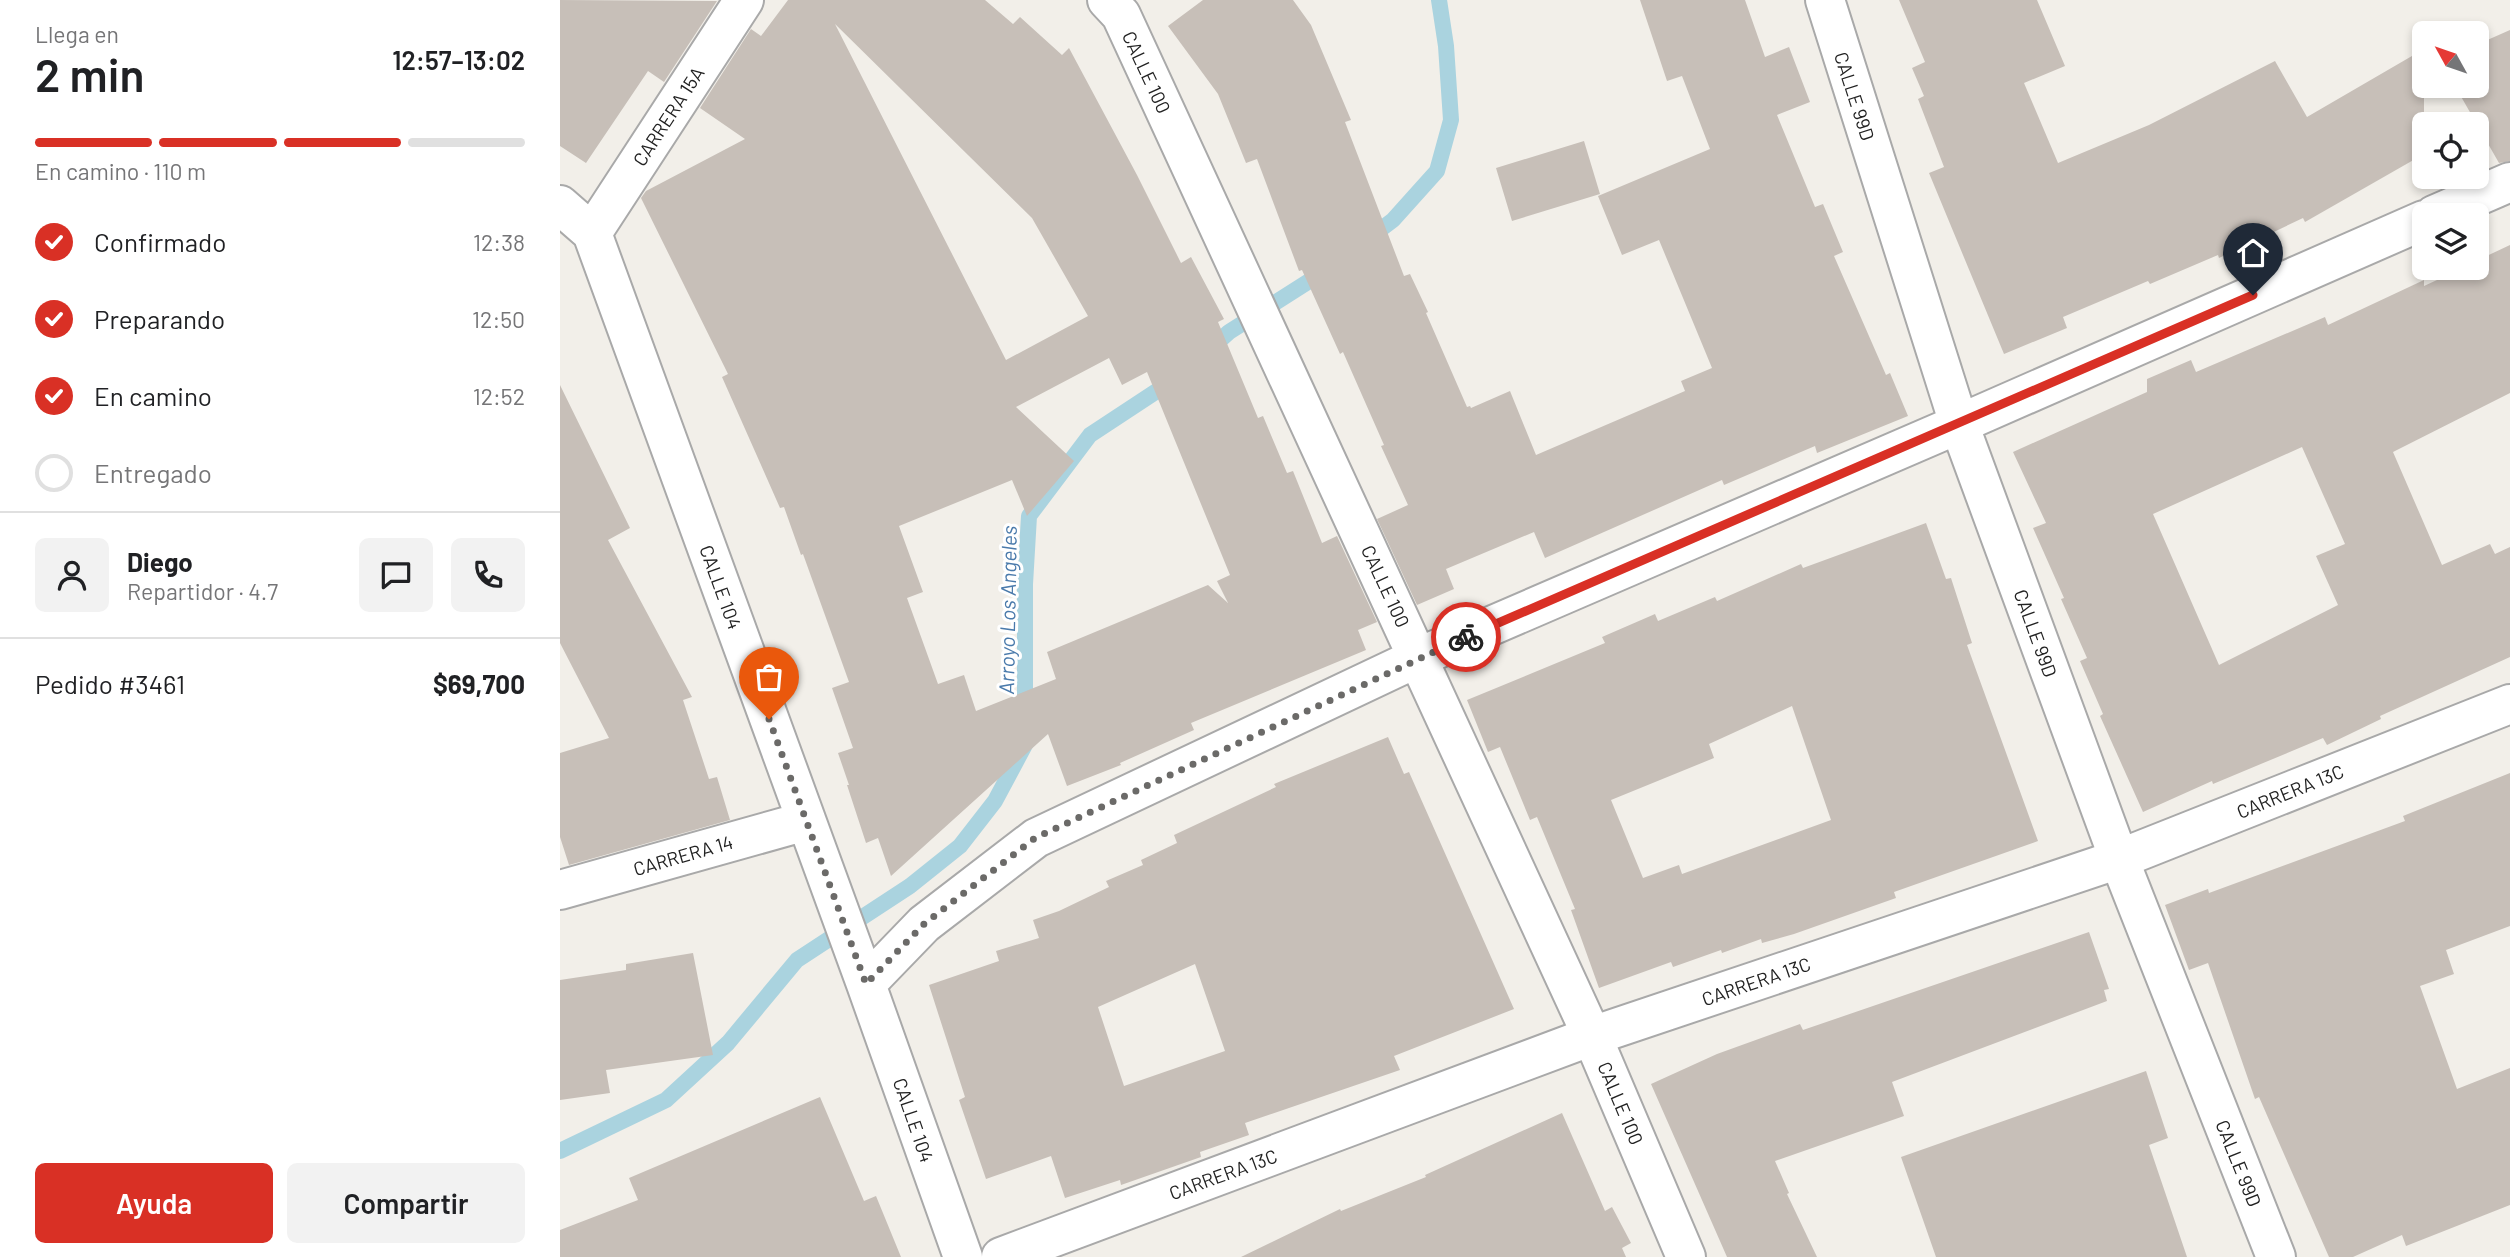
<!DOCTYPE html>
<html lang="es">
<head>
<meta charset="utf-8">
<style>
	body { margin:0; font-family:Barlow,sans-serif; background:#f2f2f2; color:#202124; height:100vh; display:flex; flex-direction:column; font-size:26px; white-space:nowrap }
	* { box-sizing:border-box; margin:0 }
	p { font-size:23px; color:#757577 }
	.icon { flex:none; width:38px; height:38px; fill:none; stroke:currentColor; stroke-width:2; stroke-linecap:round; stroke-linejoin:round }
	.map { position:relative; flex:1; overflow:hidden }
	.side { display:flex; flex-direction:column; background:#fff; width:560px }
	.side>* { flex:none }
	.needle { width:46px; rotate:310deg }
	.tools { position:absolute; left:1852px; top:21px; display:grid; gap:14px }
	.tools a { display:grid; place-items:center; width:77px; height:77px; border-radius:10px; background:#fff; box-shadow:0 4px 10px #0003; font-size:35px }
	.pin { position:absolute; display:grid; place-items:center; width:60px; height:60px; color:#fff; margin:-72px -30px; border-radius:50% 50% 50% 0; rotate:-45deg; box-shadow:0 0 7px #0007 }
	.pin .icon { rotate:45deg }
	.courier { position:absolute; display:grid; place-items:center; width:70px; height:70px; margin:-35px; border:5px solid #d93025; border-radius:50%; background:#fff; color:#222; box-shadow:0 2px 9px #0007 }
	.head em { font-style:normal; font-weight:600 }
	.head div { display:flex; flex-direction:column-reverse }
	.head { display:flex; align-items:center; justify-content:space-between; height:119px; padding:0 35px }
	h1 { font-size:46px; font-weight:600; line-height:52px }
	.bar { display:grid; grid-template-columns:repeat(4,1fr); gap:10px 7px; align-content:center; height:84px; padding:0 35px }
	.bar i { height:9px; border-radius:5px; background:#e0e0e0 }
	.bar .selected { background:#d93025 }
	.bar p { grid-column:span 4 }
	.line { display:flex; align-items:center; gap:18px; padding:0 35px; border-top:2px solid #e0e0e0 }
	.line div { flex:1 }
	.round { display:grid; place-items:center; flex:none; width:74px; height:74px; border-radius:10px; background:#f2f2f2 }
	ol { padding:0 35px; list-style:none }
	li { display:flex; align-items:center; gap:21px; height:77px }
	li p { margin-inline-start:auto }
	li .icon { padding:7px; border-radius:50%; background:#d93025; color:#fff; stroke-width:4 }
	li:last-child { color:#757577 }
	li i { width:38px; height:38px; border:4px solid #e0e0e0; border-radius:50% }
	.primary-button { display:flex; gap:14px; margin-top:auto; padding:14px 35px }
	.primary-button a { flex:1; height:80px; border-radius:10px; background:#d93025; color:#fff; font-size:28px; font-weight:600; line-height:80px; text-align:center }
	.primary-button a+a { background:#f2f2f2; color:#202124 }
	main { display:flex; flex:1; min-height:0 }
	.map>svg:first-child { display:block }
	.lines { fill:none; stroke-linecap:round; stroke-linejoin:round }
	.stream { stroke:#aad3df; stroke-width:16 }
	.building { fill:#c7bfb8; fill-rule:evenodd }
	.minor-casing { stroke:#a9a9a9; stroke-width:42 }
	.minor { stroke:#fff; stroke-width:38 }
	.done { stroke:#6b6a68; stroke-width:7; stroke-dasharray:0 12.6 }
	.route { stroke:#d93025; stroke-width:9 }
	.labels { text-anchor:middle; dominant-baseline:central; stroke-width:6; stroke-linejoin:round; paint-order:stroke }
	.street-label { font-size:19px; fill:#222; stroke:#fff }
	.water-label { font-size:21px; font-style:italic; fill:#4a7aab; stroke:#fff }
</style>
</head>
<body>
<main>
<section class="side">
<div class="head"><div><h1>2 min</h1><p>Llega en</p></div><em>12:57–13:02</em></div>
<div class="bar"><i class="selected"></i><i class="selected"></i><i class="selected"></i><i></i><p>En camino · 110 m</p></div>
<ol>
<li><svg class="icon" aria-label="check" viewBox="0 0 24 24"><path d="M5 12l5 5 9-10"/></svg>Confirmado<p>12:38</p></li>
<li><svg class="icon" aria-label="check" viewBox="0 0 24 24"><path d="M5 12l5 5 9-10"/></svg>Preparando<p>12:50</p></li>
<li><svg class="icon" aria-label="check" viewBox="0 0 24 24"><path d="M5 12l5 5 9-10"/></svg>En camino<p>12:52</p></li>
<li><i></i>Entregado</li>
</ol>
<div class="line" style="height:126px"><a class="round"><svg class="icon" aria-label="person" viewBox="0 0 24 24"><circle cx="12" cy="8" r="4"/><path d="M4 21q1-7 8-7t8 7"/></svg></a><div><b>Diego</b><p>Repartidor · 4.7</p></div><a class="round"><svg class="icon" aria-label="chat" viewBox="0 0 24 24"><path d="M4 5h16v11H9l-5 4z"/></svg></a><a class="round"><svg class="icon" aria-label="phone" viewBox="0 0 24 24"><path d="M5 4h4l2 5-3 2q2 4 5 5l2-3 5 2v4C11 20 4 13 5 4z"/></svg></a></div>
<div class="line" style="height:91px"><div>Pedido #3461</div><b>$69,700</b></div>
<div class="primary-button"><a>Ayuda</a><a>Compartir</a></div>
</section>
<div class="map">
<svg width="1950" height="1257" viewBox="0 0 1950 1257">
	<rect width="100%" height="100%" fill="#f2efe9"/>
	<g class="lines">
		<path class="stream" d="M808,239L833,220L877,171L891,120L886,46L879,0
			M648,351L669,332L765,271
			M465,714V584L469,516L530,435L612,381
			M0,1151L106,1100L168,1043L237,960L350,886L400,846L435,801L466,743"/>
	</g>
	<path class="building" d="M0,0L157,1L104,82L88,71L26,163L0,146Z
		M228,0H425L453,24L460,17L502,55L509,48L577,175L621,263L631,257L664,319L658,322L698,418L703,416L727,473L733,471L762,543L777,536L817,622L798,630L806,650L631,723L634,730L560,763L561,765L507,786L488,734L331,876L318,838L306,843L287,785H289L278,753L293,748L272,688L289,682L243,554L241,555L224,507L220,508L162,377L168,374L81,198L86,191L185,139L140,108L191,29L201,36ZM275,24L472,218L528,316L446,360ZM549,358L562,385L587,372L670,575L657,581L668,603L648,585L487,652L496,679L416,711L404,675L378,684L347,598L363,592L339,526L452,480L467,516L514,461L456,407Z
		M643,0H733L751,25L791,120L785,122L844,276L850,274L868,312L866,313L907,407L910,406L911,408L950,391L976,455L1125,391L1121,381L1152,368L1099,240L1062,255L1038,196L1150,149L1122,76L1107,81L1080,0H1185L1205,57L1229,47L1250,102L1217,115L1255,207L1263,204L1283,252L1274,256L1326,375L1330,373L1348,416L1257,453L1255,446L1164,485L1162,480L985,558L974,532L886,569L894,589L857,605L817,519L848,505L821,446L824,445L783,352L780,354L742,270L739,271L697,159L686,163L658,94L608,26Z
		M1339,0H1477L1505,66L1464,83L1498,163L1589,125L1715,61L1747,117L1864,49V154L1745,222L1743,218L1659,258L1658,255L1590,284L1588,281L1503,317L1507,328L1444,354L1369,173L1384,167L1358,99L1364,96L1352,68L1365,62Z
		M1950,30V161L1939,163L1895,86H1916V45Z
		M1024,141L1040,194L952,221L936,168Z
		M1950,245V393L1833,452L1882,565L1930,544L1935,554L1950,547V657L1820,716L1821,719L1767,745L1763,738L1653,784L1652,781L1583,812L1540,716L1543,714L1520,661L1527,658L1501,599L1504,598L1473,528L1486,523L1453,452L1587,392V379L1631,360L1636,372L1765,317L1768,325L1864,280V286L1903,268H1916V261ZM1742,447L1785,544L1756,556L1778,605L1659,665L1593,514Z
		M0,385L70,528L48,540L132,697L123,700L149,779L157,777L170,820L9,865L0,837V753L49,738L0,643Z
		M1366,523L1386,579L1391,578L1412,643L1407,645L1478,841L1334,892L1336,898L1234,934L1202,943L1201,939L1162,953L1161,950L1113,967L1111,962L1039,988L1011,910L1015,909L977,817L970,820L940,747L928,752L907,700L1045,643L1042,637L1095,614L1098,621L1155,597L1157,601L1241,564L1243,568ZM1232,706L1271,820L1122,874L1119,865L1083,878L1051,800L1154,758L1149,744Z
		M828,737L844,774L849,772L954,1009L834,1056L840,1070L685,1123L689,1135L640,1152L641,1157L561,1185L560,1180L505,1198L491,1156L426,1179L399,1100L405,1097L369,985L439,961L436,951L479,938L473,920L499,911L549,887L546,881L583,865L581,860L617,843L614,835L716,787L714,784ZM635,964L665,1051L564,1086L538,1007Z
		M1950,773V926L1886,950L1894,974L1860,986L1897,1089L1950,1068V1205L1846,1246L1842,1235L1793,1257H1769L1699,1097L1695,1099L1648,963L1629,970L1605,905L1648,889L1649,893L1845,821L1843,816Z
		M1529,932L1549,989L1544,990L1547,1001L1332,1082L1344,1116L1215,1161L1229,1193L1227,1194L1257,1257H1167L1091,1084L1157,1054L1240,1024L1243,1030Z
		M133,953L153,1055L46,1070L50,1093L0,1100V980L66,970V964Z
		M1586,1071L1608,1138L1589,1145L1627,1257H1376L1341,1157Z
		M260,1097L304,1201L316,1196L341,1257H0V1230L78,1200L69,1178Z
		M1002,1113L1045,1211L1052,1207L1071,1243L1062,1248L1066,1257H681L780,1209L781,1211L866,1177L865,1175Z"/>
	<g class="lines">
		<g class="minor-casing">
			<path id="minor" d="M547,0L561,15L1032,1036L1126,1257
				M1265,0L1399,424L1559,859L1716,1257
				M0,205L32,233L306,984L403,1257
				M1874,215L1950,182
				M32,233L184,0
				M0,890L246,821
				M306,984L364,924L476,838L859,657L1399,424L1864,220
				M441,1257L1032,1036L1559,859L1950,704"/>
		</g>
		<use href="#minor" class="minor"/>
	</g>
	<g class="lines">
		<path class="done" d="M209,719L306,984L364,924L475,838L906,637"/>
		<path class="route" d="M906,637L1693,295"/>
	</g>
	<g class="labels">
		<g class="street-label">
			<text transform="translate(587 72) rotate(65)">CALLE 100</text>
			<text transform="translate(1295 96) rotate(72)">CALLE 99D</text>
			<text transform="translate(108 116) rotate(-57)">CARRERA 15A</text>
			<text transform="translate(826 586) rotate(65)">CALLE 100</text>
			<text transform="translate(161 587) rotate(70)">CALLE 104</text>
			<text transform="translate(1476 633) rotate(70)">CALLE 99D</text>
			<text transform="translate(1730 791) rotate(-22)">CARRERA 13C</text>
			<text transform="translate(123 855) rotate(-16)">CARRERA 14</text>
			<text transform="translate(1196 981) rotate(-19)">CARRERA 13C</text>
			<text transform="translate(1061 1103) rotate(67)">CALLE 100</text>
			<text transform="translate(354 1120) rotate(71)">CALLE 104</text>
			<text transform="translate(1679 1163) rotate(68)">CALLE 99D</text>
			<text transform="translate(663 1174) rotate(-20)">CARRERA 13C</text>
		</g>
		<g class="water-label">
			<text transform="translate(447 610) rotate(-89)">Arroyo Los Angeles</text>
		</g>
	</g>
</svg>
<div class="tools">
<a><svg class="needle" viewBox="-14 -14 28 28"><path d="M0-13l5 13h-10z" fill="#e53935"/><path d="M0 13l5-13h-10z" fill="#757577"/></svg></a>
<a><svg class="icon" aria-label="locate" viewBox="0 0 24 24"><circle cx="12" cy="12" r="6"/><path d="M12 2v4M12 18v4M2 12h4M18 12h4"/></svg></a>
<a><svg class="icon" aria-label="layers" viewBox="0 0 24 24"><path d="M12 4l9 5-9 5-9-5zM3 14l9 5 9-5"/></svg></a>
</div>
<div class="pin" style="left:209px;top:719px;background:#ea580c"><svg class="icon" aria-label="bag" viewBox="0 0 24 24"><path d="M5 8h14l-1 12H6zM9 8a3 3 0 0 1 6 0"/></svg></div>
<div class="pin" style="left:1693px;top:295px;background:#1f2937"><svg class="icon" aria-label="home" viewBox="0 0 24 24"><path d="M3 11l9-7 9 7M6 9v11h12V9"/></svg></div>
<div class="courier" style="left:906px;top:637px"><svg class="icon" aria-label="bike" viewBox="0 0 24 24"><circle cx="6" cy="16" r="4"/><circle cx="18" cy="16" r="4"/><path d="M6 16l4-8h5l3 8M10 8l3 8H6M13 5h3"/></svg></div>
</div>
</main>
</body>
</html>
